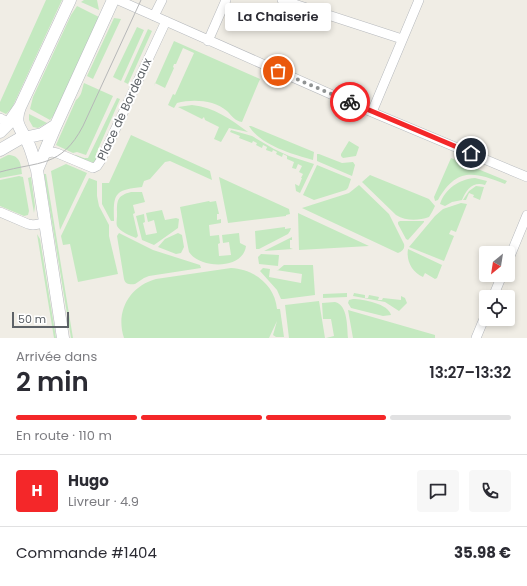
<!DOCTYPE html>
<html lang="fr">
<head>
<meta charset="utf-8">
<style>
	body { margin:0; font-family:Poppins,sans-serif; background:#f7f7f7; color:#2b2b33; height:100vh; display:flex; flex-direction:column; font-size:15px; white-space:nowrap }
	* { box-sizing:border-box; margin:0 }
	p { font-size:13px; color:#7c7c81 }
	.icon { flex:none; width:22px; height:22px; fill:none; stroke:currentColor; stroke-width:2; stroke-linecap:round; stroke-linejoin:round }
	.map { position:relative; height:338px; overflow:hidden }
	.drawer { display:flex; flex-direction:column; background:#fff; flex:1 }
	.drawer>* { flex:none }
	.needle { width:26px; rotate:210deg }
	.tools { position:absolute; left:479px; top:246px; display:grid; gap:8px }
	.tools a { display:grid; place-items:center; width:36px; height:36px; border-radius:4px; background:#fff; box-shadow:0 2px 6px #0003; font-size:20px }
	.scale { position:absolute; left:12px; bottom:10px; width:57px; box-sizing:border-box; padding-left:4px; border:2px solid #5d6267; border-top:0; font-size:11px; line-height:14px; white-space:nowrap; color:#5d6267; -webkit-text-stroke:3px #fff; paint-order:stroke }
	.pin { position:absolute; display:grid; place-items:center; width:34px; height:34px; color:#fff; margin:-17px; border:2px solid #fff; border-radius:50%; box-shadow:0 1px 4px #0007 }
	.courier { position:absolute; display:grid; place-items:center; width:40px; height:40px; margin:-20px; border:3px solid #f42729; border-radius:50%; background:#fff; color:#222; box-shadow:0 1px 5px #0007 }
	.bubble { position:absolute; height:28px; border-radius:4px; background:#fff; box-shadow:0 2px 6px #0003; font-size:13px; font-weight:600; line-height:28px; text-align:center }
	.headline em { font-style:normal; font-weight:600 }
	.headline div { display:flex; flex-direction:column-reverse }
	.headline { display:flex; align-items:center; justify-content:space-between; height:68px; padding:0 16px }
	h1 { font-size:26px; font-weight:600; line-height:30px }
	.bar { display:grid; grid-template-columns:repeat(4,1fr); gap:6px 4px; align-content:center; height:48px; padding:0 16px }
	.bar i { height:5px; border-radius:3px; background:#e1e1e2 }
	.bar .current { background:#f42729 }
	.bar p { grid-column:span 4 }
	.line { display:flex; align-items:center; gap:10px; padding:0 16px; border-top:1px solid #e1e1e2 }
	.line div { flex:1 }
	.round { display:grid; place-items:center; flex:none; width:42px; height:42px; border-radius:4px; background:#f7f7f7 }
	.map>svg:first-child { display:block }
	.green { fill:#c4e9c0 }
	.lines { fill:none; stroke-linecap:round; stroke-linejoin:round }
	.street-casing { stroke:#b6b9bd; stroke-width:10 }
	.secondary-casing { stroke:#b7bbc0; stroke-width:13 }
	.street { stroke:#fff; stroke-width:9 }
	.secondary { stroke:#fff; stroke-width:12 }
	.tram { stroke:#b6b7b8; stroke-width:1 }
	.done { stroke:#909393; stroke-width:4; stroke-dasharray:0 7.2 }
	.route { stroke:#f42729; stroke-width:5 }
	.labels { text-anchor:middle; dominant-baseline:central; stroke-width:4; stroke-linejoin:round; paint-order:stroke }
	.street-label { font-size:12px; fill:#5d6267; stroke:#fff }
</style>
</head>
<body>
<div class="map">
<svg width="527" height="338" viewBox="0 0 527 338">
	<rect width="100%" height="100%" fill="#f0ede5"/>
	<path class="green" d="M46,0H62L12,108L6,114L0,111V102Z
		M84,0H97L99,10L81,2Z
		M77,6L99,17L98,20L57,111L50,120L30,109L33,97L71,15Z
		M114,18L121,19L93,79L87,76Z
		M137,27L144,30L121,81L113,77Z
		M148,29L152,31L128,84L124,82Z
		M174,41L260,79L242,122C235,121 232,116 227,111C214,100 193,99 177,103L174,108L168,105L173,94L175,95L194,53L183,48L176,64H174L173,67L174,68L165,88L155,83L154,86Z
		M84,83L113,96L86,155L77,152L73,153L56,145L76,100C82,96 82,88 84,83Z
		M117,98L120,99L96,154L100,156L94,163L74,156L76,155L84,158H88Z
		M192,105C214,107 230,119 248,132L229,128L221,142L214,139L219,127L205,120L204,117L202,119L178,107Z
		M29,114L47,123L38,128L33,127L29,120Z
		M249,126H251L314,152L313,160C294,155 260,145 249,126Z
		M231,130L252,136L274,149L289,156L314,164L300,193L296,191L295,184L299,186L302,178H301L303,174L299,172L302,166L298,164L296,169L292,168L294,162L287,159V156L283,154L282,157L276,154L277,152L273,150L272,152L266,150L267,147L263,145L262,148L256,145L257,143L253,141L252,143L239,138L240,136L230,132Z
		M131,135L210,171L212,180L170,161L165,162L150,179L144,181L142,187C115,190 113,193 114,220V221H111L102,204V183H109Z
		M349,141L359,147L356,156L343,158L341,156V154Z
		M317,154H319L342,163L353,162L355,165L352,176L317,161Z
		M8,155C20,155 21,164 22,174L0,178V159Z
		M451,158L507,181L505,184C474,172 457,167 438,200L435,201L434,197Z
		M66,164L87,173L60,230L51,171Z
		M317,165L351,179L348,188L346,190L314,200L303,195Z
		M44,174H46L73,338H71Z
		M370,175L429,199L435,206L432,212L429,217C418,221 406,221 396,215L362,182Z
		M19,176L23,177L29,211L28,215L24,216L0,206V180Z
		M31,177L35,206L34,213L28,178Z
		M219,177L289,209L290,214L286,215V216L228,223Z
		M89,178L97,181V196L99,206L109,225V236L118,274L78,282L70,244L63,245L61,236Z
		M475,178L487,181L485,185C473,181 466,190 462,200L452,202L445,206L440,204C445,189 459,179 475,178Z
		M359,185L389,214L404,244C405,248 403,251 398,253L302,208L349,193Z
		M476,186L484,187L480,200L473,197L474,195L469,193L466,200H463L469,191Z
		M131,192H142L145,202L133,205L135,213L133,214L138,236L136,238C131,236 119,231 117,226C116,223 117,219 117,216C117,201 116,196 131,192Z
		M209,201L210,202L216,201L219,214H217V220L221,219V223L209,225L210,236L219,235L220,243L218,244L219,256L231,255L229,242L223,243L222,235L239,233L240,243L246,246C243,270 200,269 189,252L180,207Z
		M461,203L467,204L456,232L451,230L449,234L454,236L444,261L409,247L435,216L443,209Z
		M162,210L165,220L176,218L179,219L178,228L154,245L142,240L136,216L144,214L145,222L143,223L146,235L157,233L154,220L148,222L146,213Z
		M298,213L369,246L299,250Z
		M400,221H424V222L408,240L406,239L398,224V222Z
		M285,227V229L291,228L290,231L288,234L259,249H256L255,231Z
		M119,233L153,250L200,265L201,268L149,276L144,278L135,284C130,285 125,284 124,279L117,236Z
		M178,233L182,235L184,247L181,253L176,254L158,247L165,239Z
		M37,234L40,239L56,338H54Z
		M292,237V240H290V248L293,249L264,251Z
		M408,249L442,265L437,278L435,279L425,273L423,277C412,272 406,261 408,249Z
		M261,254L279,255L278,266L259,264L258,257Z
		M284,265H313L315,295L284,299H281L277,290L260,271L263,268L270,269L269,277L301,283L302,274L276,270H278Z
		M231,268C254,269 275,285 277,309H280L284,337H276L273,335L277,321L269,338H124C115,311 130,286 156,279Z
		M347,293V297L323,298V294Z
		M354,293L365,295V298H368L369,295L379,297L378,300H382L383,298L401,300V296L405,298L407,303L399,311L385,302L353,296Z
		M353,299C363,299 389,304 391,315L383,316L351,308L348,303L349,300Z
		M319,301L325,338H289L285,305Z
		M335,302C348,305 347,327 348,338H326L334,336L331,319H323L322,303Z
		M348,310L435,335V338H353Z"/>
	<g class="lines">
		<g class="street-casing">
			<path id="street" d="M118,0L362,108L527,177
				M282,0L402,39
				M154,16L162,0
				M208,41L226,0
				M372,112L419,0
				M0,118L9,123
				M43,154L52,152L57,153L93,168L97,166L101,160L166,21
				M0,212L28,224L33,225L45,223
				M508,261L527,215
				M493,297L502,275
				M476,338L486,314"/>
		</g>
		<g class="secondary-casing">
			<path id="secondary" d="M20,107C13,124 21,128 28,143C32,151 34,161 37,170L63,338
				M0,132L9,123L20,107L70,0
				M0,150L19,139L42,134L56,125
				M37,170L56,125L113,0"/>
		</g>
		<use href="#street" class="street"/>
		<use href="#secondary" class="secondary"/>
		<path class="tram" d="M0,172C39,161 61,168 83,126L141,0"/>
	</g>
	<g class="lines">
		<path class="done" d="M278,71L350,102"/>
		<path class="route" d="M350,102L471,153"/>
	</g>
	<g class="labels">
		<g class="street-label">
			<text transform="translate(124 109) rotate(-65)">Place de Bordeaux</text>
		</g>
	</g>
</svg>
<div class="tools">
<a><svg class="needle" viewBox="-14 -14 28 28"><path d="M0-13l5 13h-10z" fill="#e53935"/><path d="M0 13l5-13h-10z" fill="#7c7c81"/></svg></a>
<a><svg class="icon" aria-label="locate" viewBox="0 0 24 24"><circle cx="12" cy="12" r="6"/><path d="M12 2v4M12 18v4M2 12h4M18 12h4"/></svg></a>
</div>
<div class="scale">50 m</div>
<div class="pin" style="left:278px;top:71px;background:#ea580c"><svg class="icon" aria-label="bag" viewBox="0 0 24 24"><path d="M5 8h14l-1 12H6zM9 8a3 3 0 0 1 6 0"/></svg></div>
<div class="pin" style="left:471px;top:153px;background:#1f2937"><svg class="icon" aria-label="home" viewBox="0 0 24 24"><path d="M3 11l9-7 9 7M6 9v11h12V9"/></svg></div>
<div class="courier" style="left:350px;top:102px"><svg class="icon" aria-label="bike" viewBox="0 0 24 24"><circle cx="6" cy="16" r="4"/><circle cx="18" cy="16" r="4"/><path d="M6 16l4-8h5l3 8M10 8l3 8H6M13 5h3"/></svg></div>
<div class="bubble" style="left:225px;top:3px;width:106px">La Chaiserie</div>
</div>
<section class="drawer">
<div class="headline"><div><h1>2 min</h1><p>Arrivée dans</p></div><em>13:27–13:32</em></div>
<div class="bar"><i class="current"></i><i class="current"></i><i class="current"></i><i></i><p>En route · 110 m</p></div>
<div class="line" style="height:72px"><b class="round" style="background:#f42729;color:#fff">H</b><div><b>Hugo</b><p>Livreur · 4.9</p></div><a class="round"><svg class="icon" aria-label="chat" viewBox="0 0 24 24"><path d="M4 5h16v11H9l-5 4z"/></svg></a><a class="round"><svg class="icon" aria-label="phone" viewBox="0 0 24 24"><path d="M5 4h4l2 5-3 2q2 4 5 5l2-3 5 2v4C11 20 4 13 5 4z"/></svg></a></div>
<div class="line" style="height:52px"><div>Commande #1404</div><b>35.98 €</b></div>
</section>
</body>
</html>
